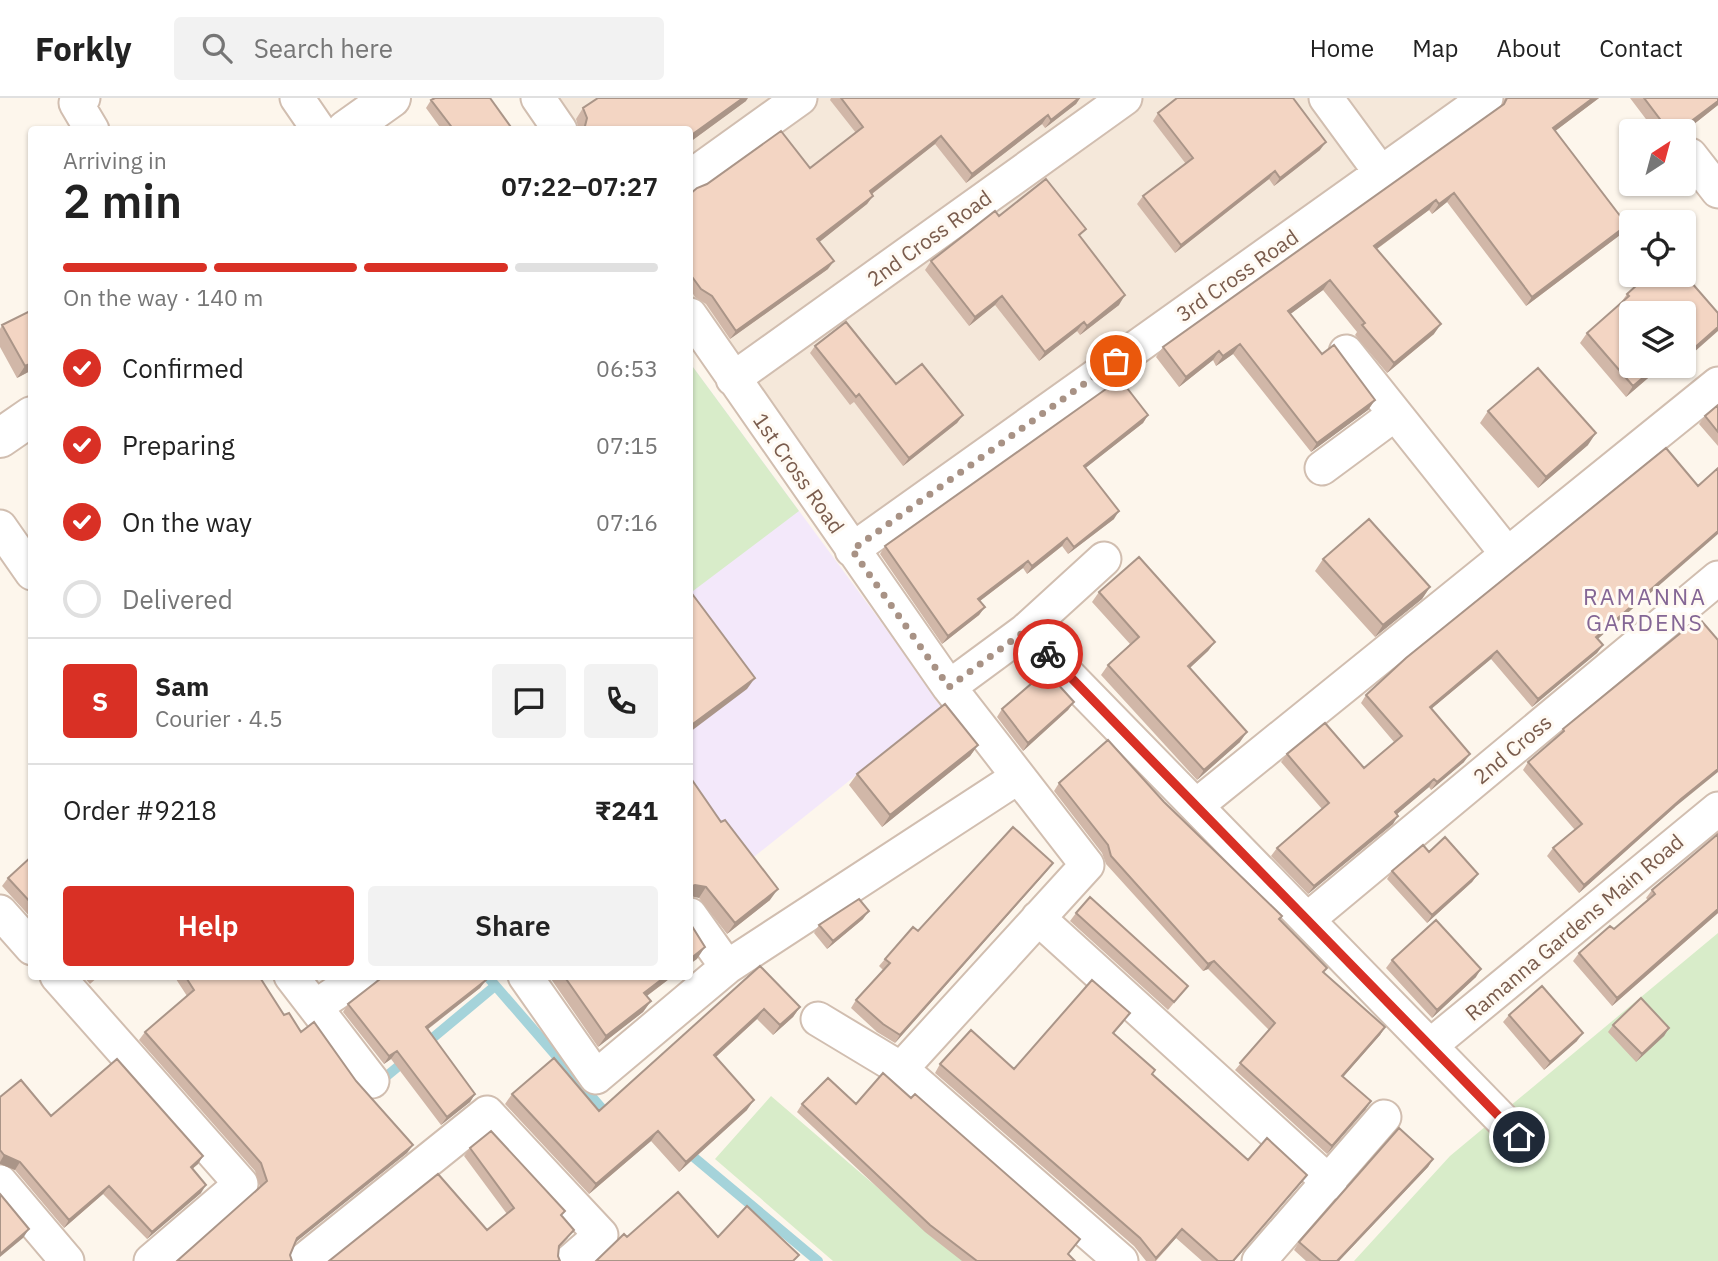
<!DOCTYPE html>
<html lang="en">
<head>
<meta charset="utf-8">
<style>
	body { margin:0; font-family:"IBM Plex Sans",sans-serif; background:#f2f2f2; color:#222; height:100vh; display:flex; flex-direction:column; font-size:26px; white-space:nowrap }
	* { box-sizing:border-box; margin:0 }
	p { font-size:23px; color:#767676 }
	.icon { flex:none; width:38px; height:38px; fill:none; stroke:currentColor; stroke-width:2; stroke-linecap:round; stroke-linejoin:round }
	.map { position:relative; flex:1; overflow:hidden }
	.drawer { position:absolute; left:28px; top:28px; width:665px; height:854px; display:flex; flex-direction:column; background:#fff; border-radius:7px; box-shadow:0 2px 5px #0004 }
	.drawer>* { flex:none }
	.needle { width:46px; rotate:36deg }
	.controls { position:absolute; left:1619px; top:21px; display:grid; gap:14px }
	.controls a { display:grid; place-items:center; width:77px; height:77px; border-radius:7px; background:#fff; box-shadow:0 2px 5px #0004; font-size:35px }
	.pin { position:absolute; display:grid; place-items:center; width:60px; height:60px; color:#fff; margin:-30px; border:4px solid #fff; border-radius:50%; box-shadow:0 2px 7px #0007 }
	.courier { position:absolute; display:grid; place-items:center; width:70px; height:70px; margin:-35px; border:5px solid #d93025; border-radius:50%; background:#fff; color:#222; box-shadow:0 2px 9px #0007 }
	.headline em { font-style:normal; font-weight:600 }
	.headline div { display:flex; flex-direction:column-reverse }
	.headline { display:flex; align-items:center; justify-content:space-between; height:119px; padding:0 35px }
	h1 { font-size:46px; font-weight:600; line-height:52px }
	.bar { display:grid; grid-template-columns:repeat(4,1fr); gap:10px 7px; align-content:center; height:84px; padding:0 35px }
	.bar i { height:9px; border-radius:5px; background:#e0e0e0 }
	.bar .active { background:#d93025 }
	.bar p { grid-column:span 4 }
	.line { display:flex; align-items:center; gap:18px; padding:0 35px; border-top:2px solid #e0e0e0 }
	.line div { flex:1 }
	.round { display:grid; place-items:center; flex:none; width:74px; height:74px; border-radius:7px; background:#f2f2f2 }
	ol { padding:0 35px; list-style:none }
	li { display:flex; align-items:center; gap:21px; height:77px }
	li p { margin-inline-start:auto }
	li .icon { padding:7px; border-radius:50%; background:#d93025; color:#fff; stroke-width:4 }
	li:last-child { color:#767676 }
	li i { width:38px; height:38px; border:4px solid #e0e0e0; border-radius:50% }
	.cta { display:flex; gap:14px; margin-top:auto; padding:14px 35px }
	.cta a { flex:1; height:80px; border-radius:7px; background:#d93025; color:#fff; font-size:28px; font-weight:600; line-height:80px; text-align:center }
	.cta a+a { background:#f2f2f2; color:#222 }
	header { display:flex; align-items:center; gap:42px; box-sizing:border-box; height:98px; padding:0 35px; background:#fff; border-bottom:2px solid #e0e0e0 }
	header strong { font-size:33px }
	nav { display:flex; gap:38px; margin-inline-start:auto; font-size:24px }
	.search { width:490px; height:63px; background:#f2f2f2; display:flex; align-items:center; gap:18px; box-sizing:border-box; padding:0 24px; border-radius:7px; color:#767676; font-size:26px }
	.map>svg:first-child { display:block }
	.residential { fill:#f5e8da }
	.education { fill:#f3e8fa }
	.green { fill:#d8ecc9 }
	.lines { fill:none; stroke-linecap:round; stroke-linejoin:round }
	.stream { stroke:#a5d3da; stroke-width:10 }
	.minor-casing { stroke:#d1beb0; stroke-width:37 }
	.tertiary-casing { stroke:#d1beb0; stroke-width:42 }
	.minor { stroke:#fff; stroke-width:33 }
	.tertiary { stroke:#fff; stroke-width:38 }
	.wall { fill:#d1b7a8 }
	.shaded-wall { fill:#aa9588 }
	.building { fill:#f3d5c3; stroke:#aa9588; stroke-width:2 }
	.done { stroke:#a89285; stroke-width:7; stroke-dasharray:0 12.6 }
	.route { stroke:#d93025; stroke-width:9 }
	.labels { text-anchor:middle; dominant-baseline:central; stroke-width:6; stroke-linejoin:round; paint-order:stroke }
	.street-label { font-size:21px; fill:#7a5c4d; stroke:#fffaf3 }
	.neighbourhood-label { font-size:23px; letter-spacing:2px; fill:#846695; stroke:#fffaf3 }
</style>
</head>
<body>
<header>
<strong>Forkly</strong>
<div class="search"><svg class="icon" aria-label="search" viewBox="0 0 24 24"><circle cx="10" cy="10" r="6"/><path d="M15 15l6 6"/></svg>Search here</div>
<nav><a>Home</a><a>Map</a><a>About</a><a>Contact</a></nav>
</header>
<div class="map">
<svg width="1718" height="1163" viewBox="0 0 1718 1163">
	<rect width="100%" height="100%" fill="#fdf6ec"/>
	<path class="residential" d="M542,0H1477L852,452L690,215V32L563,31Z"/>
	<path class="education" d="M690,265L943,608L745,766L690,690Z"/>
	<path class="green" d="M690,265L799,413L693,493L690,488Z
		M1718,835V1163H1354L1450,1058Z
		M771,998L963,1163H833L715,1061Z"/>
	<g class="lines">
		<path class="stream" d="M487,878L611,1021
			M423,948L495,888
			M377,986L406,962
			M683,1054L690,1056L818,1163"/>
		<g class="minor-casing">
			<path id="minor" d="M83,0L76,5L92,32
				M297,0L319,32
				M538,0L560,32
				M1326,0L1381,75
				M1690,57L1718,93
				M690,79L800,0
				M690,217L949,589L1087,767L901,971
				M1346,254L1508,457
				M733,281L1125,0
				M1322,370L1395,316
				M0,429L32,475
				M852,452L1486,0
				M1025,533L1519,1039
				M949,589L1025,533L1104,461
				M1196,708L1718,286
				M0,814L32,850
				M690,817L727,869
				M1038,820L1330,1085
				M1307,822L1718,480
				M57,878L241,1086L151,1163
				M291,878L372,983
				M525,878L596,979L727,869L1018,679
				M315,909L361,878
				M818,921L901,971L1121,1163
				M1430,948L1718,711
				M0,1084L67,1163
				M303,1163L487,1015L601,1137L571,1163
				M1259,1163L1384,1019"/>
		</g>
		<g class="tertiary-casing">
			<path id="tertiary" d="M346,32L391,0
				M0,340L32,318"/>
		</g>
		<use href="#minor" class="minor"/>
		<use href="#tertiary" class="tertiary"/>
	</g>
	<path class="wall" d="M831,0H1080L1076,6L1045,30L1042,26L966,85L935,46L872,96L873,98L867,106L819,144L828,171L730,241L706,206L695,199L690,191V96L810,70L856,35L830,2Z
		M1505,0H1599L1555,33L1620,137L1526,208L1447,104L1432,116L1429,112L1377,151L1434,236L1387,275L1355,237L1357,234L1323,192L1290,216L1322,256L1375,302L1368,312L1311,354L1233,256L1216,268L1213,262L1179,289L1156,259L1163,249L1501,8Z
		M1630,0H1718V7L1684,34L1655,33Z
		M431,2L513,32H442L426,10Z
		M746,3L690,44V32H579L576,21L583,10Z
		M1158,15L1320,52L1274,88L1269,81L1175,155L1137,106L1143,98L1186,66L1153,23Z
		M999,118L1080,139L1119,207L1080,237L1077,233L1039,263L995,207L969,228L925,172L931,163Z
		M1627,196L1684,215L1631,268H1662L1626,299L1580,245L1587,235L1620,206Z
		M2,227L32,272L17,280L0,249V231Z
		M815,248L896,286L963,317L957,325L903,368L854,304L850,307L810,255Z
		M1718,307V348L1699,326L1705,318Z
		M1488,313L1588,347L1538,390L1480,325Z
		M1148,317L1143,325L1085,370L1114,421L1068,456L1062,448L1027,476L1023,470L980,503L985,509L979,517L942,546L880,456L885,448Z
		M1323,461L1430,489L1422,501L1375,539L1315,473Z
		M1099,494L1215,544L1208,553L1190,570L1240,644L1197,682L1101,577L1108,567L1130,546L1092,504Z
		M1598,541L1603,547L1597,555L1532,609L1491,561L1431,611L1464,664L1431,692L1429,689L1397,716L1393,726L1308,796L1271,758L1277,750L1322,711L1281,664L1287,656L1364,670L1394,644L1361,605L1366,597L1406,560Z
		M1074,604L1068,612L1023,653L997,619L1002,611Z
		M1563,631L1675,709L1579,795L1547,758L1553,750L1575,732L1523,672L1528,664L1557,639Z
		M978,647L970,658L882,729L849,687L857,676Z
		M690,679L770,802L727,836L699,800Z
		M1059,685L1164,704L1280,821L1324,875L1385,929L1380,937L1343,979L1366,1011L1327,1056L1235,972L1269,932L1208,871L1203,873L1106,766L1102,755L1054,693Z
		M1429,754L1478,776L1472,784L1427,825L1387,781L1392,773Z
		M32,758V821L2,788L8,780Z
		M1047,773L895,945L877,934L851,910L856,902L883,872L879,868L885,861L918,833Z
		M1652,792L1718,815L1612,908L1573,863L1579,855L1614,831L1648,802L1646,800Z
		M1076,815L1188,888L1168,912L1070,823Z
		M863,821L827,851L814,835L819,827Z
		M1392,862L1476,879L1432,920L1386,870Z
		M760,868L800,909L793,919L773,937L757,921L716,959L747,1012L679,1074L651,1043L589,1096L505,1006L512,996L599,1013Z
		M83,878H99L90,886Z
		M174,878H259L284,917L356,983L413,1047L407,1055L294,1145L260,1089L255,1073L139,942L145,934L187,898Z
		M380,878H483L486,882L480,890L427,932L475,996L470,1004L441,1027L391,961L384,966L343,914L348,906L379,882Z
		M549,878H673L647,898L651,903L643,914L598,949Z
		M1509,917L1577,943L1544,972L1503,924Z
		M1124,924L1114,935L1152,976L1248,1062L1307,1077L1301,1085L1234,1163H1202L1176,1140L1156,1163H1146L1134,1148L935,975L940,966L1014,971Z
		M1613,927L1669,930L1664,938L1636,964L1608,934Z
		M0,999L51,1018L203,1058L198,1066L192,1071L201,1095L147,1141L103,1096L64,1130L15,1072L0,1066Z
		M802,1006H856L1068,1157L1075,1163H962L925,1134L797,1014Z
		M470,1050L562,1118L568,1140L558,1150V1158L487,1132L507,1116L464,1058Z
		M1433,1061L1428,1069L1339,1163H1306L1294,1152L1299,1144Z"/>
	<path class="shaded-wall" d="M743,0H748L746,3L690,44V38Z
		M1079,0H1080L1076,6L1045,30L1051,22Z
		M1593,0H1599L1546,40L1553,30Z
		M1718,3V7L1684,34L1678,33Z
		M1048,17L1042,26L966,85L972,76Z
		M941,38L935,46L864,102L870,93Z
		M1326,44L1320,52L1274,88L1280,80Z
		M1275,73L1269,81L1175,155L1181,147Z
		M1454,95L1447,104L1432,116L1439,106Z
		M873,98L867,106L812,150L817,141Z
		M1436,102L1429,112L1367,158L1374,148Z
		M1627,127L1620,137L1526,208L1532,199Z
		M834,163L828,171L730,241L736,233Z
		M1330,182L1323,192L1281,223L1288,213Z
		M1125,197L1119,207L1080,237L1087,228Z
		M1002,198L995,207L969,228L975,219Z
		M1084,224L1077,233L1039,263L1045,254Z
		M1441,226L1434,236L1387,275L1394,265Z
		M1718,229V233L1684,263V259Z
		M1240,246L1233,256L1216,268L1223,258Z
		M1219,253L1213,262L1179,289L1186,279Z
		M32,265V272L17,280L25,268Z
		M1657,268H1662L1626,299L1633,288Z
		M1375,302L1368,312L1311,354L1317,345Z
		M963,317L957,325L903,368L909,360Z
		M1148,317L1143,325L1078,376L1084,368Z
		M1596,335L1588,347L1538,390L1546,379Z
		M1119,413L1114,421L1068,456L1074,449Z
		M1718,433V436L1591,547L1596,539Z
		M1067,440L1062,448L1027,476L1032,468Z
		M1028,463L1023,470L972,509L978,501Z
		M1430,489L1422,501L1375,539L1383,527Z
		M985,509L979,517L942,546L948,538Z
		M1215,544L1208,553L1181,578L1188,568Z
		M1603,547L1597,555L1532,609L1538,601Z
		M1497,553L1491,561L1424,617L1430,609Z
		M755,580L747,591L690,634V628Z
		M1074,604L1068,612L1023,653L1028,645Z
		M1247,634L1240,644L1197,682L1204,672Z
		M978,647L970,658L882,729L890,717Z
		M1470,656L1464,664L1431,692L1437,684Z
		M1718,671V674L1675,709L1579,795L1584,787L1681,701Z
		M1434,681L1429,689L1390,722L1395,714Z
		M1398,718L1393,726L1308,796L1314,788Z
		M1053,765L1047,773L895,945L900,937Z
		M1478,776L1472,784L1427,825L1432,817Z
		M695,787L706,789L699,800L690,798V789Z
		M778,791L770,802L727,836L735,825Z
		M1718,811V815L1612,908L1617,900Z
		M869,813L863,821L827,851L833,843Z
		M705,849L697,861L690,866V861Z
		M1214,863L1208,871L1203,873L1208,866Z
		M1481,871L1476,879L1432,920L1437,912Z
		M666,878H673L636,906L644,895Z
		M486,882L480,890L420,937L426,929Z
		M651,903L643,914L598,949L606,938Z
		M800,909L793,919L773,937L780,927Z
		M764,911L757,921L707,967L714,957Z
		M1385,929L1380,937L1337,986L1342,978Z
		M1669,930L1664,938L1636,964L1642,956Z
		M1583,935L1577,943L1544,972L1550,964Z
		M397,953L391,961L384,966L389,958Z
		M475,996L470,1004L441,1027L447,1019Z
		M754,1002L747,1012L679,1074L686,1064Z
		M1371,1003L1366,1011L1327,1056L1332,1048Z
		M658,1033L651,1043L589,1096L596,1086Z
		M413,1047L407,1055L291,1148L297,1140Z
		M4,1057L20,1064L15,1072L0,1066V1064Z
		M203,1058L198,1066L185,1077L191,1069Z
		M1433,1061L1428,1069L1339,1163H1337Z
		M1307,1077L1301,1085L1234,1163H1233Z
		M206,1087L201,1095L147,1141L152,1134Z
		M109,1088L103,1096L64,1130L69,1122Z
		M29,1131L23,1140L0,1159V1156Z
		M1182,1131L1176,1140L1155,1163L1156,1160Z"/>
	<path class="building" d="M435,0H490L513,32H454L431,2Z
		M598,0H743L690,38V32H584L587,20L583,10Z
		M841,0H1079L1051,22L1048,17L972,76L941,38L870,93L873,98L817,141L834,163L736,233L712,198L701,191L690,176V96L697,90L707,86L781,33L810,70L863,29Z
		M1177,0H1293L1326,44L1280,80L1275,73L1181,147L1143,98L1193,60L1158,15Z
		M1507,0H1593L1553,30L1627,127L1532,199L1454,95L1439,106L1436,102L1374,148L1441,226L1394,265L1362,227L1365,225L1330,182L1288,213L1322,256L1334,247L1375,302L1317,345L1240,246L1223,258L1219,253L1186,279L1163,249L1504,6Z
		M1644,0H1718V3L1678,33H1669Z
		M1046,81L1086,131L1079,137L1125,197L1087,228L1084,224L1045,254L1002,198L975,219L931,163L995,113L999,118Z
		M1684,176L1718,215V229L1684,259V215H1631V268H1657L1633,288L1587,235L1629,198L1627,196L1648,177Z
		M32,212V265L25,268L2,227Z
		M846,224L896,286L922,266L963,317L909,360L859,296L856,299L815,248Z
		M1538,270L1596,335L1546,379L1488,313Z
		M1120,281L1148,317L1084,368L1119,413L1074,449L1067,440L1032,468L1028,463L978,501L985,509L948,538L885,448Z
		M1718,307V334L1705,318Z
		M1666,350L1698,388L1718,370V433L1596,539L1603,547L1538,601L1497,553L1430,609L1470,656L1437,684L1434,681L1395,714L1398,718L1314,788L1277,750L1329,705L1287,656L1325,625L1364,670L1402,638L1366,597L1406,560Z
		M1369,421L1430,489L1383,527L1323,461Z
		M1139,459L1215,544L1188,568L1247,634L1204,672L1108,567L1139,539L1099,494Z
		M690,493L755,580L690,628Z
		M1699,520L1718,542V671L1681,701L1584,787L1553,750L1582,726L1528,664L1564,633L1563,631Z
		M1046,573L1074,604L1028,645L1002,611Z
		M945,606L978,647L890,717L857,676Z
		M1108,642L1164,704L1282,818L1279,821L1327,870L1323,874L1385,929L1342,978L1371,1003L1332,1048L1240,965L1275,925L1214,863L1208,866L1111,758L1108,747L1059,685Z
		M690,679L721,724L725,722L778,791L735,825L706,789L695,787L690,789Z
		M1013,729L1053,765L900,937L883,926L856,902L890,865L885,861L913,829L918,833Z
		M1718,736V811L1617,900L1579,855L1610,828L1614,831L1655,796L1652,792Z
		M1445,739L1478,776L1432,817L1392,773L1423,747L1429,754Z
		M32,758V806L8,780Z
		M1090,799L1188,888L1174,904L1076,815Z
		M859,801L869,813L833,843L819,827Z
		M1436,822L1481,871L1437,912L1392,862Z
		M690,825L705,849L690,861Z
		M760,868L800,909L780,927L764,911L714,957L754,1002L686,1064L658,1033L596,1086L512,996L554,960L599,1013Z
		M185,878H259L284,917L289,915L301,934L314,924L356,983L413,1047L297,1140L290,1157L292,1163H177L267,1083L261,1065L145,934L194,892Z
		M384,878H483L486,882L426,929L475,996L447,1019L397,953L389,958L348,906Z
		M564,878H666L644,895L651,903L606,938Z
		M1092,882L1130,915L1113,935L1155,972L1152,976L1248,1062L1267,1040L1307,1077L1233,1163H1218L1182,1131L1156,1160L1140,1140L940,966L971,932L1014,971Z
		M1542,888L1583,935L1550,964L1509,917Z
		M1641,900L1669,930L1642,956L1613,927Z
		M117,961L203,1058L191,1069L206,1087L152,1134L109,1088L69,1122L20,1064L4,1057L0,1052V999L21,982L51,1018Z
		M883,975L911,1000L915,996L1080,1141L1068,1156L1075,1163H977L930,1127L802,1006L828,980L856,1006Z
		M1399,1030L1433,1061L1337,1163H1321L1299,1144Z
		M491,1033L565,1113L561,1117L574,1132L559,1148L558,1158L560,1163H329L438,1076L487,1132L514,1110L470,1050Z
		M678,1094L718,1139L747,1108L799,1157L793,1163H596L624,1136L627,1139Z
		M0,1096L29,1131L0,1156Z"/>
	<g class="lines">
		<path class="done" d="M1048,556L1025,533L949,589L852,452L1116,263"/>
		<path class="route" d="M1048,556L1519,1039"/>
	</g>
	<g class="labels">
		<g class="street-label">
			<text transform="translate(929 140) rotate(-36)">2nd Cross Road</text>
			<text transform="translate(1237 177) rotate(-35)">3rd Cross Road</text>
			<text transform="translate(799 375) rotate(55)">1st Cross Road</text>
			<text transform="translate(1512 651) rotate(-40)">2nd Cross</text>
			<text transform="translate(1574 829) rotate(-40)">Ramanna Gardens Main Road</text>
		</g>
		<g class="neighbourhood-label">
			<text x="1645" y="498">RAMANNA<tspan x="1645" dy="26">GARDENS</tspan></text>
		</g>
	</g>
</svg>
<div class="controls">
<a><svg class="needle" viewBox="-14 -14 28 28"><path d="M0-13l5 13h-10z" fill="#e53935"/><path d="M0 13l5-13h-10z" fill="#767676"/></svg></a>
<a><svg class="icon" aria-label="locate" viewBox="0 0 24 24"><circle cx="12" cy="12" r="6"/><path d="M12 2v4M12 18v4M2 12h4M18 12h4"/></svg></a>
<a><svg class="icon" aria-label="layers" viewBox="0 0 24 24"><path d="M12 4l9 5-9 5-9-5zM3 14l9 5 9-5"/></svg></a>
</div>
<div class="pin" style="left:1116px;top:263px;background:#ea580c"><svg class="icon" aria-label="bag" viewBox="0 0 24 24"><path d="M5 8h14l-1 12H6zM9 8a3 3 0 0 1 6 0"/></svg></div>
<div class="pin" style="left:1519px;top:1039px;background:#1f2937"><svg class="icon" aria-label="home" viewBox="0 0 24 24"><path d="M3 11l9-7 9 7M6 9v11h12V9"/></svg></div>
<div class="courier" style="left:1048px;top:556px"><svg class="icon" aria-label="bike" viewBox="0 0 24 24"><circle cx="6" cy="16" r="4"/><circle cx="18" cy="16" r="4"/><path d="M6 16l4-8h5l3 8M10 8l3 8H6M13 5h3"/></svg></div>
<section class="drawer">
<div class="headline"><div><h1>2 min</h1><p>Arriving in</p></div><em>07:22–07:27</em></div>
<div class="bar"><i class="active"></i><i class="active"></i><i class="active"></i><i></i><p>On the way · 140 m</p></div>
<ol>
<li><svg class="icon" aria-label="check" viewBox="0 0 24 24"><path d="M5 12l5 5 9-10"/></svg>Confirmed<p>06:53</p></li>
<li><svg class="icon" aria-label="check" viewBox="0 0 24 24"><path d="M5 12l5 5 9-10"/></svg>Preparing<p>07:15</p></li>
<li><svg class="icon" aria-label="check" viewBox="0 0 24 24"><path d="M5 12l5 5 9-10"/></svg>On the way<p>07:16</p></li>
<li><i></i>Delivered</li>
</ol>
<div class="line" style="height:126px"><b class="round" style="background:#d93025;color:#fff">S</b><div><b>Sam</b><p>Courier · 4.5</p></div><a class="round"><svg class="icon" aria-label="chat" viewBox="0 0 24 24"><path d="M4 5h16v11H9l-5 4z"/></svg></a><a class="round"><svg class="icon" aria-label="phone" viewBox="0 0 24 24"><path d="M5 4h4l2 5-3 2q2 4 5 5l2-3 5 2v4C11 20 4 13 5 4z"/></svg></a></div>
<div class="line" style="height:91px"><div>Order #9218</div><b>₹241</b></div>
<div class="cta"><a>Help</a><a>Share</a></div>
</section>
</div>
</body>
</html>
